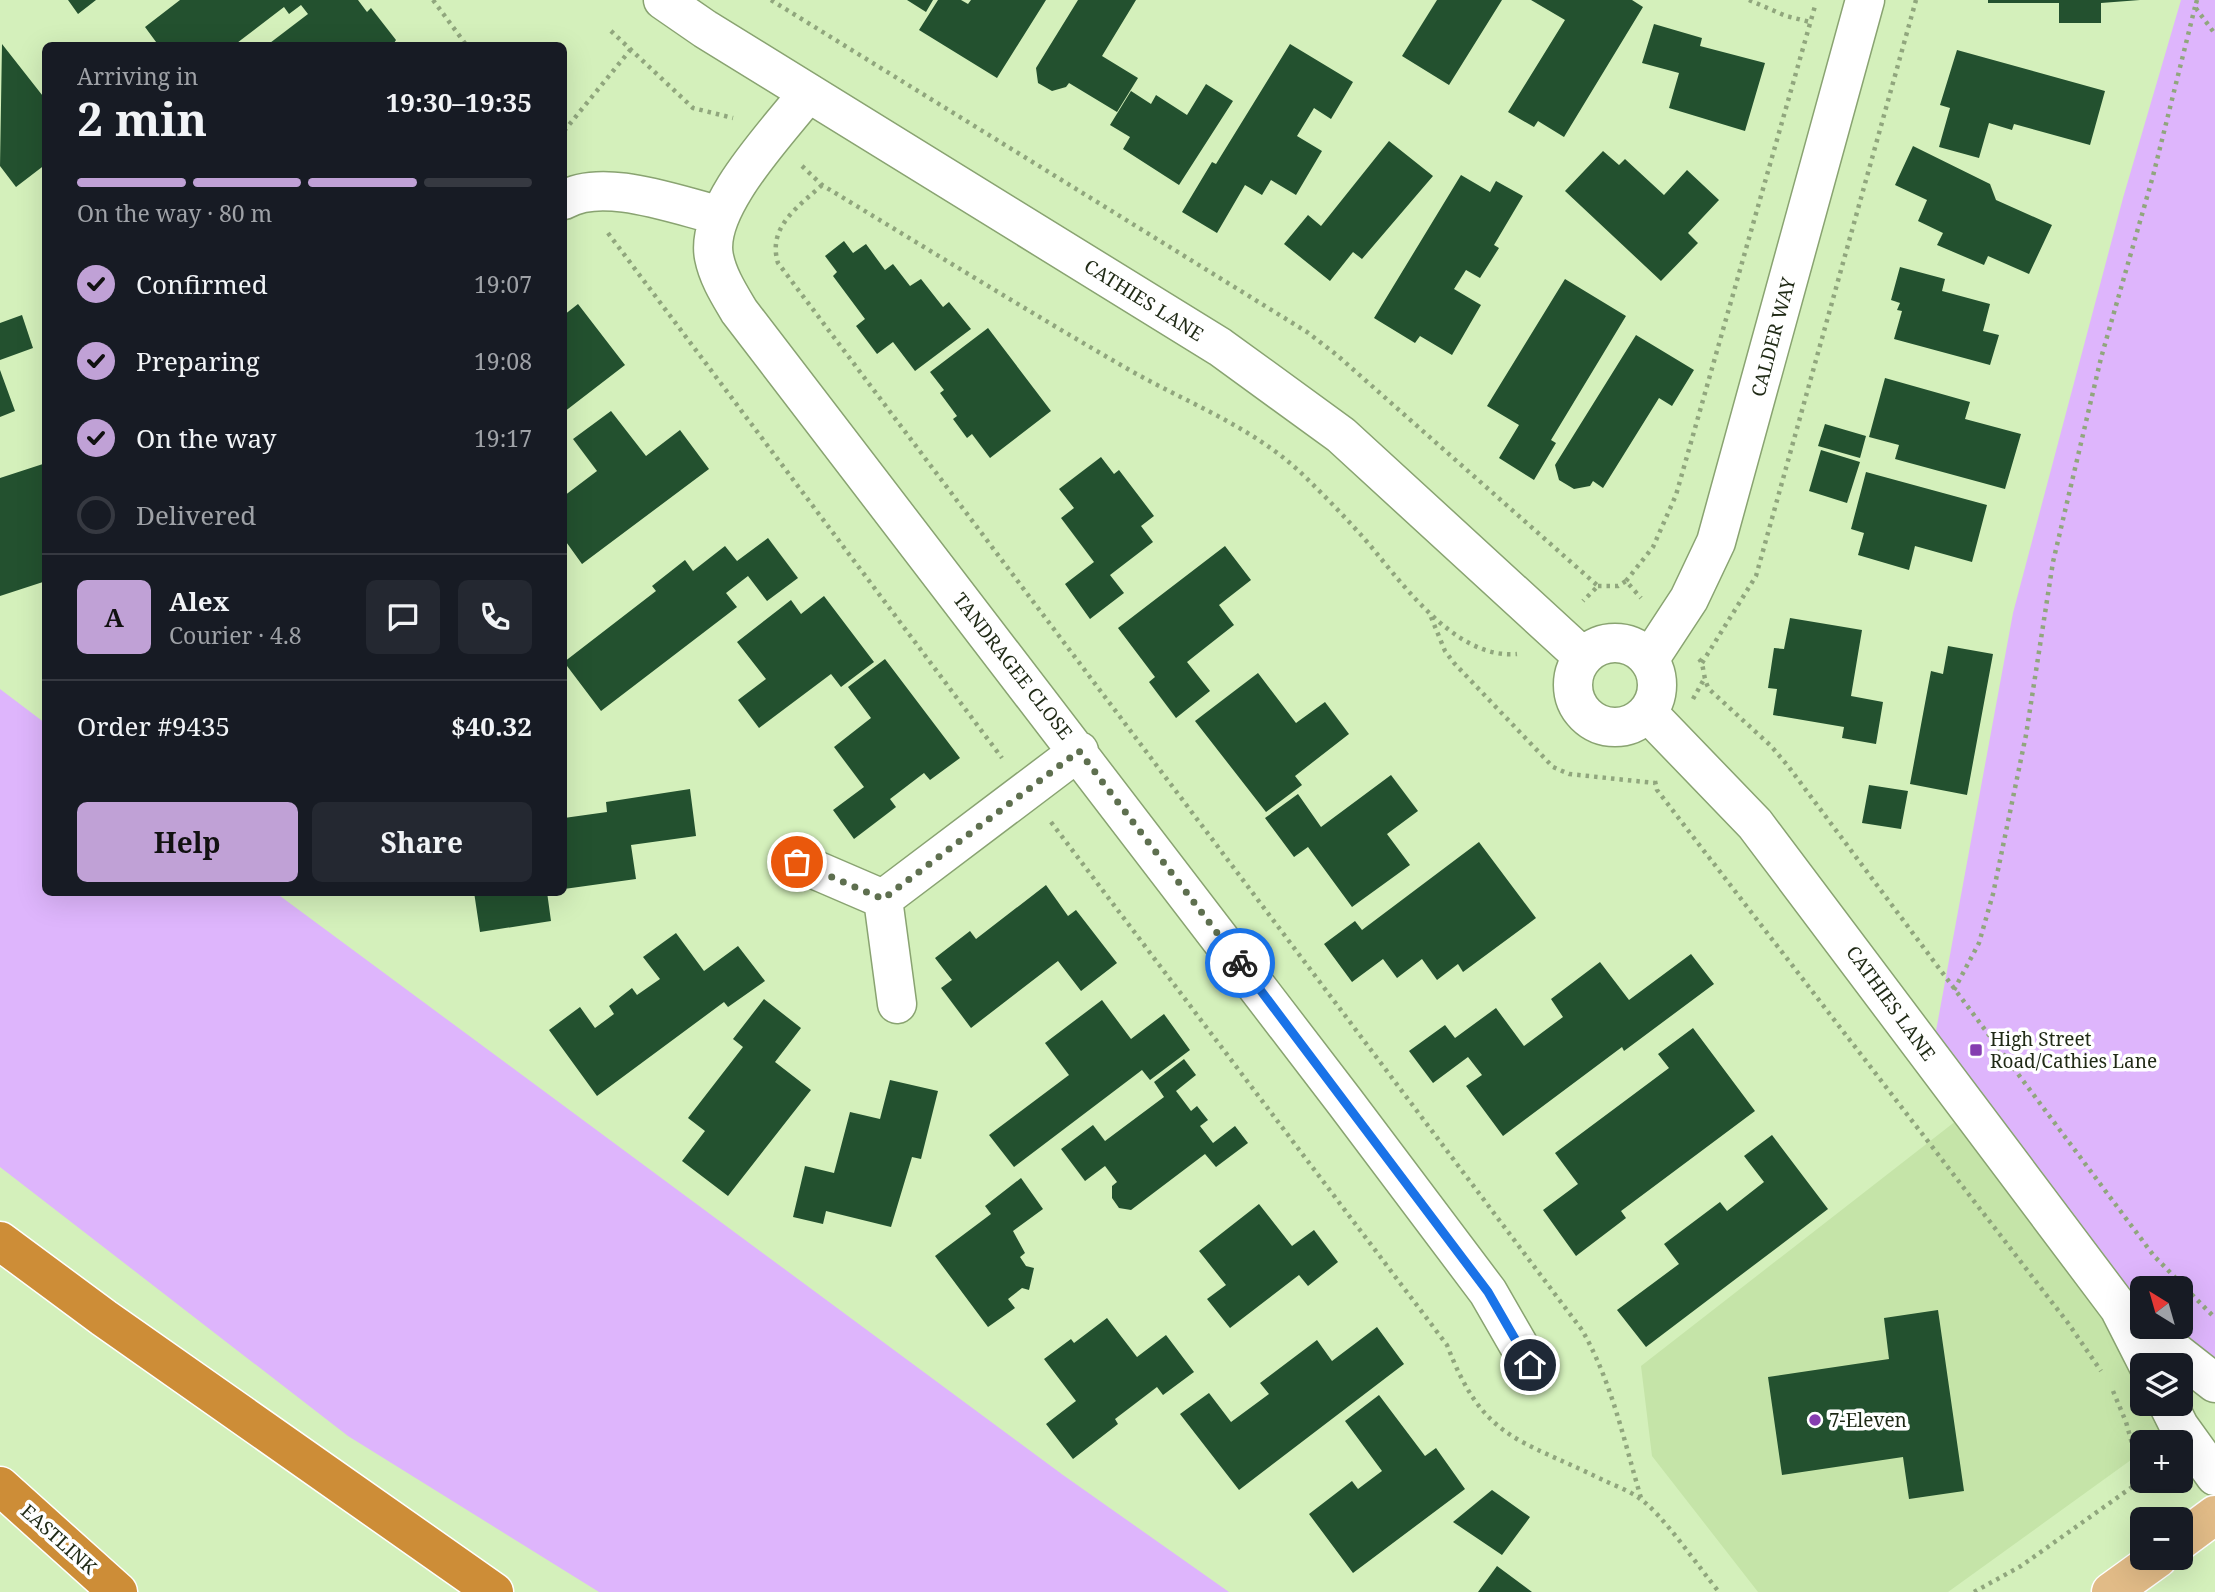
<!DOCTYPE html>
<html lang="en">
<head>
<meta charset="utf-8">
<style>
	body { margin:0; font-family:"Noto Serif",serif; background:#242831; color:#f1f3f6; height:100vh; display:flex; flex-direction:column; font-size:26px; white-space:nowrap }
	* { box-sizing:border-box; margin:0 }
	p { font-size:23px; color:#9ea1a6 }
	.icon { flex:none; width:38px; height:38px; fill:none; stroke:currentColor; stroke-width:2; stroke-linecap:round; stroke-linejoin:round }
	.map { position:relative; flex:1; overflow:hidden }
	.side { position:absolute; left:42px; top:42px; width:525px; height:854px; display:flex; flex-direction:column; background:#171b24; border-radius:10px; box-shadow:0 7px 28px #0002 }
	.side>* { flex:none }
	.needle { width:46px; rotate:323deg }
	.tools { position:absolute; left:2130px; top:1276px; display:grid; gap:14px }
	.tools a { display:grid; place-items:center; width:63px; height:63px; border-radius:10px; background:#171b24; box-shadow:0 7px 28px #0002; font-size:35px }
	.pin { position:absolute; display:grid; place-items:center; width:60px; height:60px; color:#fff; margin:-30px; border:4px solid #fff; border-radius:50%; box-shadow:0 2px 7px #0007 }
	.courier { position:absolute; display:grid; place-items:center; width:70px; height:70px; margin:-35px; border:5px solid #1a73e8; border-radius:50%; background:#fff; color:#222; box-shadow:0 2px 9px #0007 }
	.summary em { font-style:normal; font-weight:700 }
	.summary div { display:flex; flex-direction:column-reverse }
	.summary { display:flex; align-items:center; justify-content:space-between; height:119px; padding:0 35px }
	h1 { font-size:46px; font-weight:700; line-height:52px }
	.bar { display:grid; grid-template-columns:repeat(4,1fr); gap:10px 7px; align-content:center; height:84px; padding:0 35px }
	.bar i { height:9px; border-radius:5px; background:#363941 }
	.bar .current { background:#c0a1d6 }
	.bar p { grid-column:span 4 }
	.line { display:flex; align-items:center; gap:18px; padding:0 35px; border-top:2px solid #363941 }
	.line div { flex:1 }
	.round { display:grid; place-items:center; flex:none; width:74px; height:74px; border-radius:10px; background:#242831 }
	ol { padding:0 35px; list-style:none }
	li { display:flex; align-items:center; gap:21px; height:77px }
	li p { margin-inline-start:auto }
	li .icon { padding:7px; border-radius:50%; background:#c0a1d6; color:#111; stroke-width:4 }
	li:last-child { color:#9ea1a6 }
	li i { width:38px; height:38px; border:4px solid #363941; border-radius:50% }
	.primary-button { display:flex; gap:14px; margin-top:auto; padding:14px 35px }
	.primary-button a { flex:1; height:80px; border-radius:10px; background:#c0a1d6; color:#111; font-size:28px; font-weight:700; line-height:80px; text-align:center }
	.primary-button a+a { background:#242831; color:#f1f3f6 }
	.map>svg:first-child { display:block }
	.built { fill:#c5e4a8 }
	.green { fill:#deb5fc }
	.building { fill:#23512f }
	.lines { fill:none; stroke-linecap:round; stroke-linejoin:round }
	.minor-casing { stroke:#89a371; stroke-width:41 }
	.tertiary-casing { stroke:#89a371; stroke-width:41 }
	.primary-casing { stroke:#fff; stroke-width:41 }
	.motorway-casing { stroke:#fff; stroke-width:41 }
	.path { stroke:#90a67d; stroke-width:4.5; stroke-dasharray:3.5 5; stroke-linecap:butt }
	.minor { stroke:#fff; stroke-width:38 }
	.tertiary { stroke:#fff; stroke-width:38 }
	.primary { stroke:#e1bb87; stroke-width:38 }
	.motorway { stroke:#cd8d37; stroke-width:38 }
	.done { stroke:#5e6f4f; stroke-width:7; stroke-dasharray:0 12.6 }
	.route { stroke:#1a73e8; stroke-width:9 }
	.poi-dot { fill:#853db0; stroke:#fff; stroke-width:2.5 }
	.labels { text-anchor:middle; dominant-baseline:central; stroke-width:7; stroke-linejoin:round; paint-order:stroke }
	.street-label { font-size:19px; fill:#1f2915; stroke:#fff }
	.poi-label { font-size:19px; fill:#1f2915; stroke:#fff; text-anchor:start }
</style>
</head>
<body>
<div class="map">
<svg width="2215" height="1592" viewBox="0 0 2215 1592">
	<rect width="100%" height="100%" fill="#d4f0bb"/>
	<path class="built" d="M1970,1110L2142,1365V1404H2168L2179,1426L2156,1442H2142V1452L1948,1592H1758L1652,1456L1641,1366Z"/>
	<path class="green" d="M2181,0H2215V1383L2142,1326H2180V1288H2142V1326L1931,1058L2013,613L2123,198Z
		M0,689L45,723L46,892L276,893L1063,1475L1229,1592H599L348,1436L0,1167Z"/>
	<path class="building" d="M68,0H96L78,14Z
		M180,0H358L367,12L371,8L396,40L392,46H266L308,14L301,5L289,14L284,7L233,46H159L145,27Z
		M907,0H933L926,12Z
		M938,0H961L968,4L971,0H1046L997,78L919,30Z
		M1078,0H1136L1102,56L1138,78L1117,112L1069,83L1066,87L1052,91L1038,83L1036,68Z
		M1437,0H1502L1449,85L1402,56Z
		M1531,0H1632L1643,7L1564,137L1538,121L1534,127L1508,112L1565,20Z
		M1988,0H2140L2101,3V23H2059V3H1988Z
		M1654,24L1702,38L1700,46L1765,63L1745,131L1669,108L1679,73L1642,63Z
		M2,44L46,100V164L16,187L0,166Z
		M1290,44L1353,82L1331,119L1314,108L1297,136L1322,151L1296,195L1271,180L1262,195L1245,185L1217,233L1182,212L1212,162L1216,164Z
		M1957,50L2105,91L2090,145L2014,124L2012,130L1989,123L1979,158L1939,147L1950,108L1940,105Z
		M1206,84L1233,101L1179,185L1123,149L1130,137L1110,125L1131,91L1151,104L1156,95L1187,115Z
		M1389,141L1433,176L1362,259L1353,252L1330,281L1284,244L1308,215L1321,226Z
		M1913,146L1990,184L1996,200L2052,225L2029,274L1988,256L1984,265L1937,245L1943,233L1918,221L1927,200L1895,185Z
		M1603,151L1619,165L1625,159L1664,195L1687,170L1719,200L1688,233L1698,243L1661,281L1565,191Z
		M1461,175L1490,192L1496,181L1523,196L1494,245L1499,248L1480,278L1466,270L1454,289L1481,305L1452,355L1420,336L1415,343L1374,318Z
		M844,241L853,253L866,244L885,270L893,264L910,286L921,279L943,307L949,302L971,329L915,371L893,342L877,354L856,326L865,319L833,276L837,272L825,256Z
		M1900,267L1945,279L1942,291L1990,304L1983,331L1999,335L1990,365L1894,339L1902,311L1897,310L1900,303L1891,300Z
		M1565,279L1626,316L1551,440L1556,443L1534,480L1499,458L1519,425L1487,406Z
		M578,304L625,365L564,412V315Z
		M22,315L33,348L0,360V323Z
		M988,328L1051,411L990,458L972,434L967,438L953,419L957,416L940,393L944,390L930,372Z
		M1636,335L1694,370L1672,406L1659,398L1603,488L1593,481L1590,486L1574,489L1559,480L1555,465Z
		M0,370L15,411L0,417Z
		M1885,378L1970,402L1965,419L2021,434L2005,489L1895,459L1899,445L1869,437Z
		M611,411L646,456L680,430L709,469L582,564L564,539V496L597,471L573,439Z
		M1825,424L1866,436L1860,458L1818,446Z
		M1821,450L1860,462L1847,503L1809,491Z
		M1101,457L1114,474L1119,470L1154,516L1141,526L1153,542L1110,575L1124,593L1090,619L1065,584L1094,562L1061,518L1074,508L1059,489Z
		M46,463V581L0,596V478Z
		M1866,472L1987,505L1972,562L1915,546L1909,570L1858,555L1864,533L1851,529Z
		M768,538L798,578L767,601L748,576L726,593L737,607L601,711L564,662L656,591L652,586L685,560L693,571L725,546L737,561Z
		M1225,546L1251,580L1219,605L1234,625L1187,662L1210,691L1176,718L1149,682L1155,677L1118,628Z
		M824,596L874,662L841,687L831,674L759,728L738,700L766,679L737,642L791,600L801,614Z
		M1790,618L1862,630L1851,696L1883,702L1876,744L1842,738L1844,727L1773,715L1777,689L1768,688L1774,648L1784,649Z
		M1948,646L1993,654L1967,795L1910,784L1931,671L1943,674Z
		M885,659L960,758L930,780L924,773L890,799L896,807L854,839L833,810L864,787L834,747L871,718L848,687Z
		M1258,673L1296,723L1325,702L1349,734L1295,776L1302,785L1266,812L1195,721Z
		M1391,775L1418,811L1387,834L1410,865L1352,907L1308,847L1294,857L1265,818L1298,794L1321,827Z
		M1869,785L1908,791L1901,829L1862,823Z
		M690,789L696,836L631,845L636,879L564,889V818L607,812L606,802Z
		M1479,842L1536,918L1463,972L1458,964L1437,980L1422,959L1397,978L1383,959L1352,982L1324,944L1355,921L1362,930Z
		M1046,885L1068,916L1076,910L1117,963L1081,991L1058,961L971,1028L941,988L952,980L935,958L970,931L976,939Z
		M474,892H547L551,921L480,932Z
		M676,933L704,971L738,946L765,981L728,1007L724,1002L597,1096L549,1030L580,1007L595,1028L614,1014L609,1006L632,988L637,995L660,979L643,957Z
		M1691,954L1714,984L1624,1051L1622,1047L1503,1136L1466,1086L1482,1075L1468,1057L1433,1083L1409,1051L1445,1025L1455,1038L1496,1008L1524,1046L1563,1017L1551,999L1600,962L1629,1000Z
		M764,999L801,1028L775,1062L811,1090L728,1196L682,1161L705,1131L688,1118L743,1047L733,1039Z
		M1102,1000L1131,1039L1164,1014L1190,1050L1150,1080L1142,1070L1014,1167L989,1135L1069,1075L1045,1043Z
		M1693,1028L1755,1111L1621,1211L1626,1218L1576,1256L1543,1210L1578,1184L1555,1153L1669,1068L1658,1054Z
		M1184,1059L1196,1075L1176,1091L1191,1111L1197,1106L1208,1120L1200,1126L1213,1143L1235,1126L1248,1143L1216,1167L1205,1154L1131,1210L1119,1208L1112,1198V1186L1117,1182L1105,1166L1085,1181L1061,1149L1093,1125L1105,1141L1164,1097L1154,1082Z
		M890,1080L938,1091L921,1159L912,1157L891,1227L826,1211L823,1224L793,1217L805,1166L834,1173L850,1112L880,1119Z
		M1772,1135L1828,1209L1646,1347L1617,1310L1679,1264L1664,1244L1720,1202L1727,1211L1764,1182L1744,1156Z
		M1021,1178L1043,1209L1013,1231L1025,1253L1020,1257L1026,1266L1034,1268L1029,1290L1022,1288L1008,1299L1015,1308L988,1327L935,1256L991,1214L985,1206Z
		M1259,1204L1292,1246L1314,1230L1338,1262L1308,1286L1299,1275L1230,1328L1207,1299L1226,1285L1199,1251Z
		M1938,1310L1964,1491L1909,1499L1903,1457L1782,1475L1768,1377L1889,1359L1884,1318Z
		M1107,1318L1137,1357L1166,1335L1194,1372L1163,1395L1157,1387L1115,1419L1118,1424L1073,1459L1046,1424L1076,1401L1044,1359L1071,1339L1074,1343Z
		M1377,1327L1404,1364L1239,1490L1180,1414L1209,1393L1231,1422L1269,1394L1260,1383L1317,1340L1332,1361Z
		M1379,1395L1425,1456L1436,1448L1465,1489L1353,1573L1309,1514L1352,1481L1358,1489L1382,1471L1345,1421Z
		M1492,1490L1530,1517L1502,1555L1453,1522Z
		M1497,1566L1532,1592H1478Z"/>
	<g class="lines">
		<g class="minor-casing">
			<path id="minor" d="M808,93C778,132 704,207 714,257C718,277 729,294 739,311L1345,1102L1488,1292L1530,1365
				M564,200C603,177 676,205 718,215
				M1649,660L1689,599L1716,542L1865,0
				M797,862L883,899L897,1004
				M883,899L1079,751"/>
		</g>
		<g class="tertiary-casing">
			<path id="tertiary" d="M663,0L705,29L1220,347L1341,435L1583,657
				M1573 685a42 42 0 1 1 84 0a42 42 0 1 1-84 0Z
				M1647,712L1755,824L2119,1308L2148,1365
				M2142,1326L2215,1383
				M2168,1404L2179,1426L2215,1476"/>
		</g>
		<g class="primary-casing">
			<path id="primary" d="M2180,1541L2215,1515
				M2111,1592L2158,1558"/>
		</g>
		<g class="motorway-casing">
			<path id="motorway" d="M0,1241L104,1318L494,1592
				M0,1486L118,1592"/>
		</g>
		<path class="path" d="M433,0L467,46
			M771,0L1307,332L1338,356L1598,586L1583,601
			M1749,0L1786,16L1810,22
			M2197,0L2195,7L2215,34
			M611,31L693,108L733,118
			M564,131L631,49
			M802,166L822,185C923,246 1024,309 1126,368C1185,402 1249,425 1299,471C1321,492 1342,514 1362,536C1399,578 1453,660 1517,654
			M822,185C798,207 767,227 778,263L1582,1330C1612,1382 1624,1441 1641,1498
			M608,233L1002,758
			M1626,581L1653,547L1676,495L1815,6
			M1598,586H1618L1626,581L1641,598
			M1431,617L1445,651L1454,663L1553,767L1569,774L1655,783
			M1699,659C1705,665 1702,679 1710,690L1771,746L1788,766L2154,1256L2215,1318
			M1702,663L1756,576L1916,0
			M1693,699L1703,681
			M1655,781L1657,790L2068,1323L2101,1371
			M1051,822L1447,1345C1483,1439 1517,1438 1601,1479C1613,1485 1628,1490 1639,1498C1661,1512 1700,1569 1719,1592
			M1954,990L1979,943L1993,894L2026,735L2053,562L2101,358L2153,176L2195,7
			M2113,1391L2126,1422L2142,1479
			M1974,1592L2021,1566L2142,1480"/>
		<use href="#minor" class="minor"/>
		<use href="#tertiary" class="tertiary"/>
		<use href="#primary" class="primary"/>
		<use href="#motorway" class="motorway"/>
	</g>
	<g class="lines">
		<path class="done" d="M797,862L883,899L1079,751L1240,963"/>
		<path class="route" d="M1240,963L1488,1292L1530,1365"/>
	</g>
	<g class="poi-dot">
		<rect x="1969" y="1043" width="14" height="14" rx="3.5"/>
		<circle cx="1815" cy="1420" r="7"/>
	</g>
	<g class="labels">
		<g class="street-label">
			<text transform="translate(1144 300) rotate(32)">CATHIES LANE</text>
			<text transform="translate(1773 337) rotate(-75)">CALDER WAY</text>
			<text transform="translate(1013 666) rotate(52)">TANDRAGEE CLOSE</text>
			<text transform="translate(1891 1003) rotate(54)">CATHIES LANE</text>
			<text transform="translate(59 1539) rotate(42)">EASTLINK</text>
		</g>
		<g class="poi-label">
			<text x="1990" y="1039">High Street<tspan x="1990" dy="22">Road/Cathies Lane</tspan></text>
			<text x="1829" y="1420">7-Eleven</text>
		</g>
	</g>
</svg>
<div class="tools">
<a><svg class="needle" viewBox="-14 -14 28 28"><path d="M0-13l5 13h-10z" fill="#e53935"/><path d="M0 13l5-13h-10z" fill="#9ea1a6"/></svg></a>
<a><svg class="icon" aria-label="layers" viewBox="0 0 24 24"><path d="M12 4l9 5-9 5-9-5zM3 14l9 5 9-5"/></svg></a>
<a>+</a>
<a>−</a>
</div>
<div class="pin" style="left:797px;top:862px;background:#ea580c"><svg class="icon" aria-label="bag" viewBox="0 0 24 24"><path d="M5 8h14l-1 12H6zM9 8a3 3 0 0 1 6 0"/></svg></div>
<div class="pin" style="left:1530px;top:1365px;background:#1f2937"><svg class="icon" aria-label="home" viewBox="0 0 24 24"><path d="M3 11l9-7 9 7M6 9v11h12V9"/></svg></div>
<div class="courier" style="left:1240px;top:963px"><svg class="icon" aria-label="bike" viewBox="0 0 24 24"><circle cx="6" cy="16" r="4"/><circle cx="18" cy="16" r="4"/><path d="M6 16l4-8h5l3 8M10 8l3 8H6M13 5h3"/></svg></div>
<section class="side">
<div class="summary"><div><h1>2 min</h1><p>Arriving in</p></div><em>19:30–19:35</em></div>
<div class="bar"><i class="current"></i><i class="current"></i><i class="current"></i><i></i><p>On the way · 80 m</p></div>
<ol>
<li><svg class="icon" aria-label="check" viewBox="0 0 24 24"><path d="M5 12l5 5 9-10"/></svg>Confirmed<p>19:07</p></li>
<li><svg class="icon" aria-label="check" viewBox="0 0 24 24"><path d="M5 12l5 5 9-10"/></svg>Preparing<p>19:08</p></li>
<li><svg class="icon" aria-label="check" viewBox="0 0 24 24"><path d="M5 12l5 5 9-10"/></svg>On the way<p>19:17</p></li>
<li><i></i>Delivered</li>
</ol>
<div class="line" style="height:126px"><b class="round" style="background:#c0a1d6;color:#111">A</b><div><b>Alex</b><p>Courier · 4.8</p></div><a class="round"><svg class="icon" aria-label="chat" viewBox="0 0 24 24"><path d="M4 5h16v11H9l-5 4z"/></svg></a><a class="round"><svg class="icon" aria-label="phone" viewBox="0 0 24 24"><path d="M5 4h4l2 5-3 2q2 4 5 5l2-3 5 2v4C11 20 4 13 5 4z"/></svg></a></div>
<div class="line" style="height:91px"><div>Order #9435</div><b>$40.32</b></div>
<div class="primary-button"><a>Help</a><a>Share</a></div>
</section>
</div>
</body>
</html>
